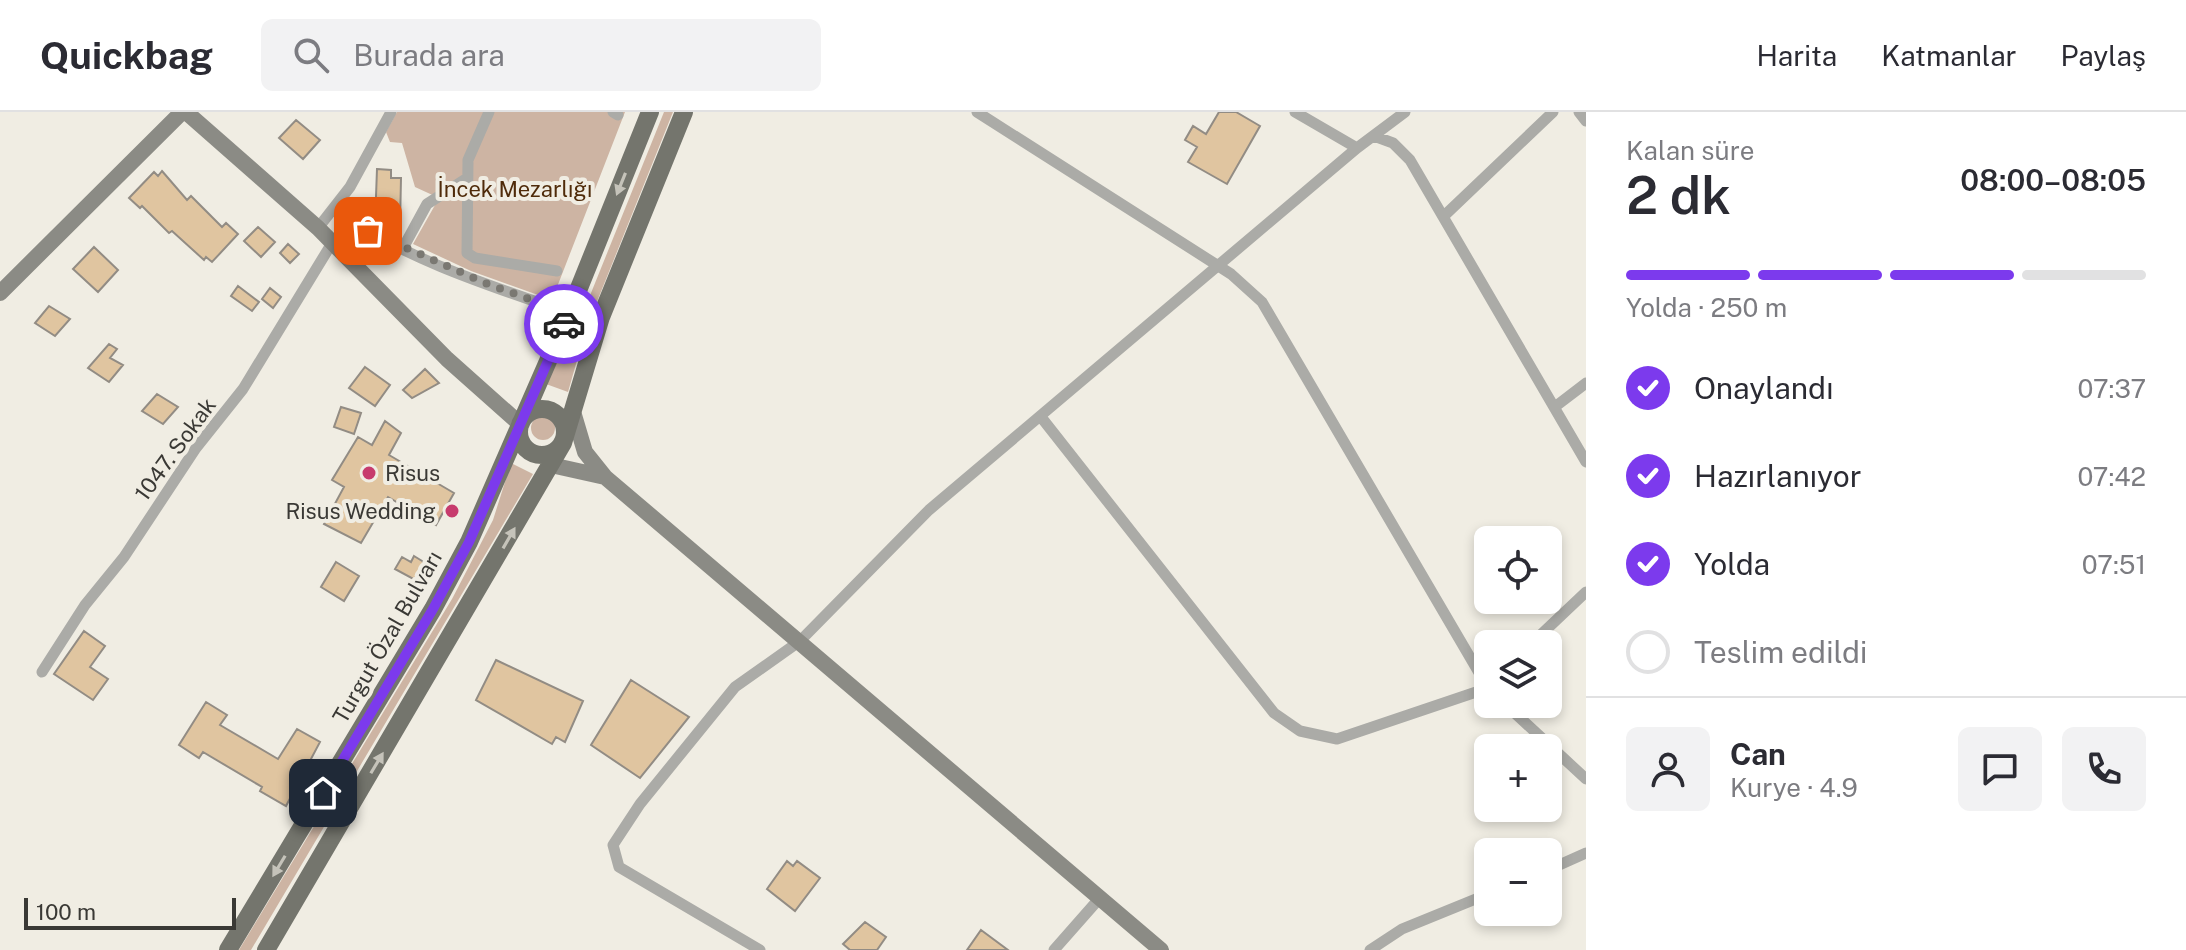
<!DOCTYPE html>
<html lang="tr">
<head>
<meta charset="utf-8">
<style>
	body { margin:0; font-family:"Public Sans",sans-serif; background:#f2f2f3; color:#2b2b33; height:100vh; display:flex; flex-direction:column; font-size:30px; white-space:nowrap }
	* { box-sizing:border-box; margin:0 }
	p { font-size:26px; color:#7c7c81 }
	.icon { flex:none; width:44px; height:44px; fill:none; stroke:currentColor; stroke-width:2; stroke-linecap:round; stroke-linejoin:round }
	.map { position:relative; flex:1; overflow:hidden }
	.panel { display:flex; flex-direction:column; background:#fff; width:600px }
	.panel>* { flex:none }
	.tools { position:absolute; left:1474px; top:414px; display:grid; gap:16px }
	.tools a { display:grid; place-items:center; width:88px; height:88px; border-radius:12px; background:#fff; box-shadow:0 4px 12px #0003; font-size:40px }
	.scale { position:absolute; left:24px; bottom:20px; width:212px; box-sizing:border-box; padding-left:8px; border:4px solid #3a3935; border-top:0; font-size:22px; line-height:28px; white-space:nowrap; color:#3a3935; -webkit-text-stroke:6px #f0ede3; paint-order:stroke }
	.pin { position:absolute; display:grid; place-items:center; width:68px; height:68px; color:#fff; margin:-34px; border-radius:16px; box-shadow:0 4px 12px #0006 }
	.courier { position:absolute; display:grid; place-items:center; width:80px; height:80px; margin:-40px; border:6px solid #7c3aed; border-radius:50%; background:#fff; color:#222; box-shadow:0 2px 10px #0007 }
	.head em { font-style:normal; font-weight:600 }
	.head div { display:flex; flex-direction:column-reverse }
	.head { display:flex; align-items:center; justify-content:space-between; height:136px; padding:0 40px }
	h1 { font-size:52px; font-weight:600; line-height:60px }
	.bar { display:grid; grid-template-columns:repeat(4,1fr); gap:12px 8px; align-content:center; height:96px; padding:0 40px }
	.bar i { height:10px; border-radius:6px; background:#e1e1e2 }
	.bar .current { background:#7c3aed }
	.bar p { grid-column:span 4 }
	.line { display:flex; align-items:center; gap:20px; padding:0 40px; border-top:2px solid #e1e1e2 }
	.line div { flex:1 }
	.round { display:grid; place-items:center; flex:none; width:84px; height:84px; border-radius:12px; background:#f2f2f3 }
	ol { padding:0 40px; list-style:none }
	li { display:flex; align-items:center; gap:24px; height:88px }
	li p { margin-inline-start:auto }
	li .icon { padding:8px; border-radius:50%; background:#7c3aed; color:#fff; stroke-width:4 }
	li:last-child { color:#7c7c81 }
	li i { width:44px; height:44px; border:4px solid #e1e1e2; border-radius:50% }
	header { display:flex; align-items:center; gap:48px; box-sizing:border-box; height:112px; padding:0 40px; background:#fff; border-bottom:2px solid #e1e1e2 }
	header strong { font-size:38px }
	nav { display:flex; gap:44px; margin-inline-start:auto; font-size:28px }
	.search { width:560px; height:72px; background:#f2f2f3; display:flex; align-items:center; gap:20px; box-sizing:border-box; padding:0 28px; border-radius:12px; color:#7c7c81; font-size:30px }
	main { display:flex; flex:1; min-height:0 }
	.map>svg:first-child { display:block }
	.green { fill:#cdb4a3 }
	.building { fill:#e0c5a0; stroke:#928c84; stroke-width:2 }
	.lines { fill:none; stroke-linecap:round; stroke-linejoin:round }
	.street { stroke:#ababa7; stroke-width:11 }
	.secondary { stroke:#8b8b85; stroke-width:16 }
	.primary { stroke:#74756d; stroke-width:18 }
	.oneway { fill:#c5c3ba }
	.done { stroke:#7a7872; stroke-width:8; stroke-dasharray:0 14.4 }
	.route { stroke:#7c3aed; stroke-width:10 }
	.poi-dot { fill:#c73b6d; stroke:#f0ede3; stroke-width:3 }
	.labels { text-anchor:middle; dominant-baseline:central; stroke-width:8; stroke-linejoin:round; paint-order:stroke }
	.park-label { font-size:22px; fill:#4f2b0a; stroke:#f0ede3 }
	.street-label { font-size:22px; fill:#3a3935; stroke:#f0ede3 }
	.poi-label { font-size:22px; fill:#3a3935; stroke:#f0ede3; text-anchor:start }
</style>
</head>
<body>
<header>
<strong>Quickbag</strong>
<div class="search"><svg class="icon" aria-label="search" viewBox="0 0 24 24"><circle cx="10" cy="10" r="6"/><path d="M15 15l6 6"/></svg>Burada ara</div>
<nav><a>Harita</a><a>Katmanlar</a><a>Paylaş</a></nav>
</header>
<main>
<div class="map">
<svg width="1586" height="838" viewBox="0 0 1586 838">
	<rect width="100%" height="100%" fill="#f0ede3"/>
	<path class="green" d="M397,0H625L552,188L471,159L413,132L439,86L415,75L402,31L390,30L386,20Z
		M664,0H673L586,217L568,280L546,272L589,186Z
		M531 316a12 12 0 1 1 24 0a12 12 0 1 1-24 0Z
		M511,351L533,362L251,838H239L452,487L493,408Z"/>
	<path class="building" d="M1219,0H1236L1260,14L1227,72L1188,50L1197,35L1185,28L1193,14L1206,22Z
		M296,8L320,28L303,47L279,26Z
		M377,57L391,58V66H401L400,113L375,112Z
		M162,59L187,88L191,84L222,115L226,111L238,122L212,150L206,145L204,148L172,119L169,121L142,94L140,96L129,86L154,60L158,64Z
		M258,115L275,130L261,145L244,129Z
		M288,132L299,142L290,151L280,141Z
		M94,135L118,158L98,180L73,157Z
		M238,174L259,190L252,199L231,184Z
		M270,176L281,185L273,196L262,187Z
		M49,194L70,207L55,224L35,211Z
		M109,232L117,237L110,246L123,253L109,270L88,256Z
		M365,255L390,273L375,294L349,276Z
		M425,257L439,271L412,286L403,278Z
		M157,282L178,295L163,312L142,299Z
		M341,295L361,301L354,322L334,315Z
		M385,309L401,321L389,343L454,381L436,413L388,385L361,431L324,412L344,375L332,368L358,325L372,333Z
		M414,444L427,452L417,469L395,457L402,445L411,450Z
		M336,450L359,464L344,489L321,475Z
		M84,519L105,534L90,555L108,567L93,588L54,562Z
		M496,548L583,589L565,630L556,625L552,632L476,588Z
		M631,568L689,605L640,666L591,633Z
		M206,590L227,603L220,613L278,647L297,617L320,630L286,694L260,679L262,675L203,640L199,646L179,633Z
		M787,749L793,754L797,749L820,766L795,799L767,777Z
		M865,810L886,825L877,838H850L843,832Z
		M981,818L1008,838H967Z"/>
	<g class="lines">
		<path class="street" d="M489,0L468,48L467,141L475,146L557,159
			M613,0L618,3
			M977,0L1231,162L1262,190L1488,576
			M1295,0L1357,36
			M1579,0L1586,9
			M1374,24L1393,31L1410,48L1586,350
			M334,98C403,146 490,174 569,201
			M1445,103L1553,0
			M318,116L350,75L391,0
			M403,136L427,92L466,67
			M1556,294L1586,271
			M1041,305L1274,601L1300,619L1337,627L1488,576
			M1531,532L1586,480
			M42,560L85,493L124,445L196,336L243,277L332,131
			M1505,592L1586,667
			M1548,758L1586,741
			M760,838L619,755L613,733L640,692L735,575L800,529L929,398L1357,36L1405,0
			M1054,838L1098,788
			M1370,838L1402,817L1488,782"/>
		<path class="secondary" d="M186,0L318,116L447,247L520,312
			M0,181L182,0
			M574,303L585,340L605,365L1161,838
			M551,353L605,365"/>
		<path class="primary" d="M519 320a23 23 0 1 1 46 0a23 23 0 1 1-46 0Z
			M228,838L433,497L469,430L569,201L650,0
			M266,838L563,331L601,205L684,0"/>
	</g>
	<defs><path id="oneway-solid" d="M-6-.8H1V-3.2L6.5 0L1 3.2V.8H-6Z" transform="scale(2)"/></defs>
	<g class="oneway">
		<use href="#oneway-solid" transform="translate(621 72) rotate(112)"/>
		<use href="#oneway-solid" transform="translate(509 426) rotate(-60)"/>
		<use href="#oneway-solid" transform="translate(377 651) rotate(-59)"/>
		<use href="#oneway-solid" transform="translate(279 754) rotate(121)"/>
	</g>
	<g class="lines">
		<path class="done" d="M368,119L490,173L569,201L564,212"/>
		<path class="route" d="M323,681L433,497L469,430L564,212"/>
	</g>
	<g class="poi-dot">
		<circle cx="369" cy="361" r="8"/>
		<circle cx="452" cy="399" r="8"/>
	</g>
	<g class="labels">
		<g class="park-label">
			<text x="515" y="77">İncek Mezarlığı</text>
		</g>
		<g class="street-label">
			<text transform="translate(175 337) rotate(-54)">1047. Sokak</text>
			<text transform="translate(387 525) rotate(-60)">Turgut Özal Bulvarı</text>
		</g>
		<g class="poi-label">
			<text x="385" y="361">Risus</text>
			<text x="436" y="399" text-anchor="end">Risus Wedding</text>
		</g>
	</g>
</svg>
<div class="tools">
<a><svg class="icon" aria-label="locate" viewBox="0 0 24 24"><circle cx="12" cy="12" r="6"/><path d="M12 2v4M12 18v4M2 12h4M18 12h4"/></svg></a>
<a><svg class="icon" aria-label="layers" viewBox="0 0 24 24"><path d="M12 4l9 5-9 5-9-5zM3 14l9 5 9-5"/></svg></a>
<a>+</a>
<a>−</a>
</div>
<div class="scale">100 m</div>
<div class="pin" style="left:368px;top:119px;background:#ea580c"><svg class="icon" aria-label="bag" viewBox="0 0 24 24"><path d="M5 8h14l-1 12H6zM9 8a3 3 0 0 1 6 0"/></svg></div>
<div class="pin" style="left:323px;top:681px;background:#1f2937"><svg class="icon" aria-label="home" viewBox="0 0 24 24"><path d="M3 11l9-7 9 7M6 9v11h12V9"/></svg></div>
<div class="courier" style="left:564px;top:212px"><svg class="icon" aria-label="car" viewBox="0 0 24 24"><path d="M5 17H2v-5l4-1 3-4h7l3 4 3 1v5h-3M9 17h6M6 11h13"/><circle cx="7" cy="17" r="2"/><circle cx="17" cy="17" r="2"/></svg></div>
</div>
<section class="panel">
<div class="head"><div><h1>2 dk</h1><p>Kalan süre</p></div><em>08:00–08:05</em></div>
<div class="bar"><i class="current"></i><i class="current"></i><i class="current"></i><i></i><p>Yolda · 250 m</p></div>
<ol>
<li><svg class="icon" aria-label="check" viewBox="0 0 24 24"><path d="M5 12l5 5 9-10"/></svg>Onaylandı<p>07:37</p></li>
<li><svg class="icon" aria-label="check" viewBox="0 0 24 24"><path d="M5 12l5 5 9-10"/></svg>Hazırlanıyor<p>07:42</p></li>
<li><svg class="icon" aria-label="check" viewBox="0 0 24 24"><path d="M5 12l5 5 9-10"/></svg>Yolda<p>07:51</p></li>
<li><i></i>Teslim edildi</li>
</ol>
<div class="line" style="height:144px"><a class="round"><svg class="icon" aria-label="person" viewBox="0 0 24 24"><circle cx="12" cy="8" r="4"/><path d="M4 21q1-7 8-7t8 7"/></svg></a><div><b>Can</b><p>Kurye · 4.9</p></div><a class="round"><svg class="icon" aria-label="chat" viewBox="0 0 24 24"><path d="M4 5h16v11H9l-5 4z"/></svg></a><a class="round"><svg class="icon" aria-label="phone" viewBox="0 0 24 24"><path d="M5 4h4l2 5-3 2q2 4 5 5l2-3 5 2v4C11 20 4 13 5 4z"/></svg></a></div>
</section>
</main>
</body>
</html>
